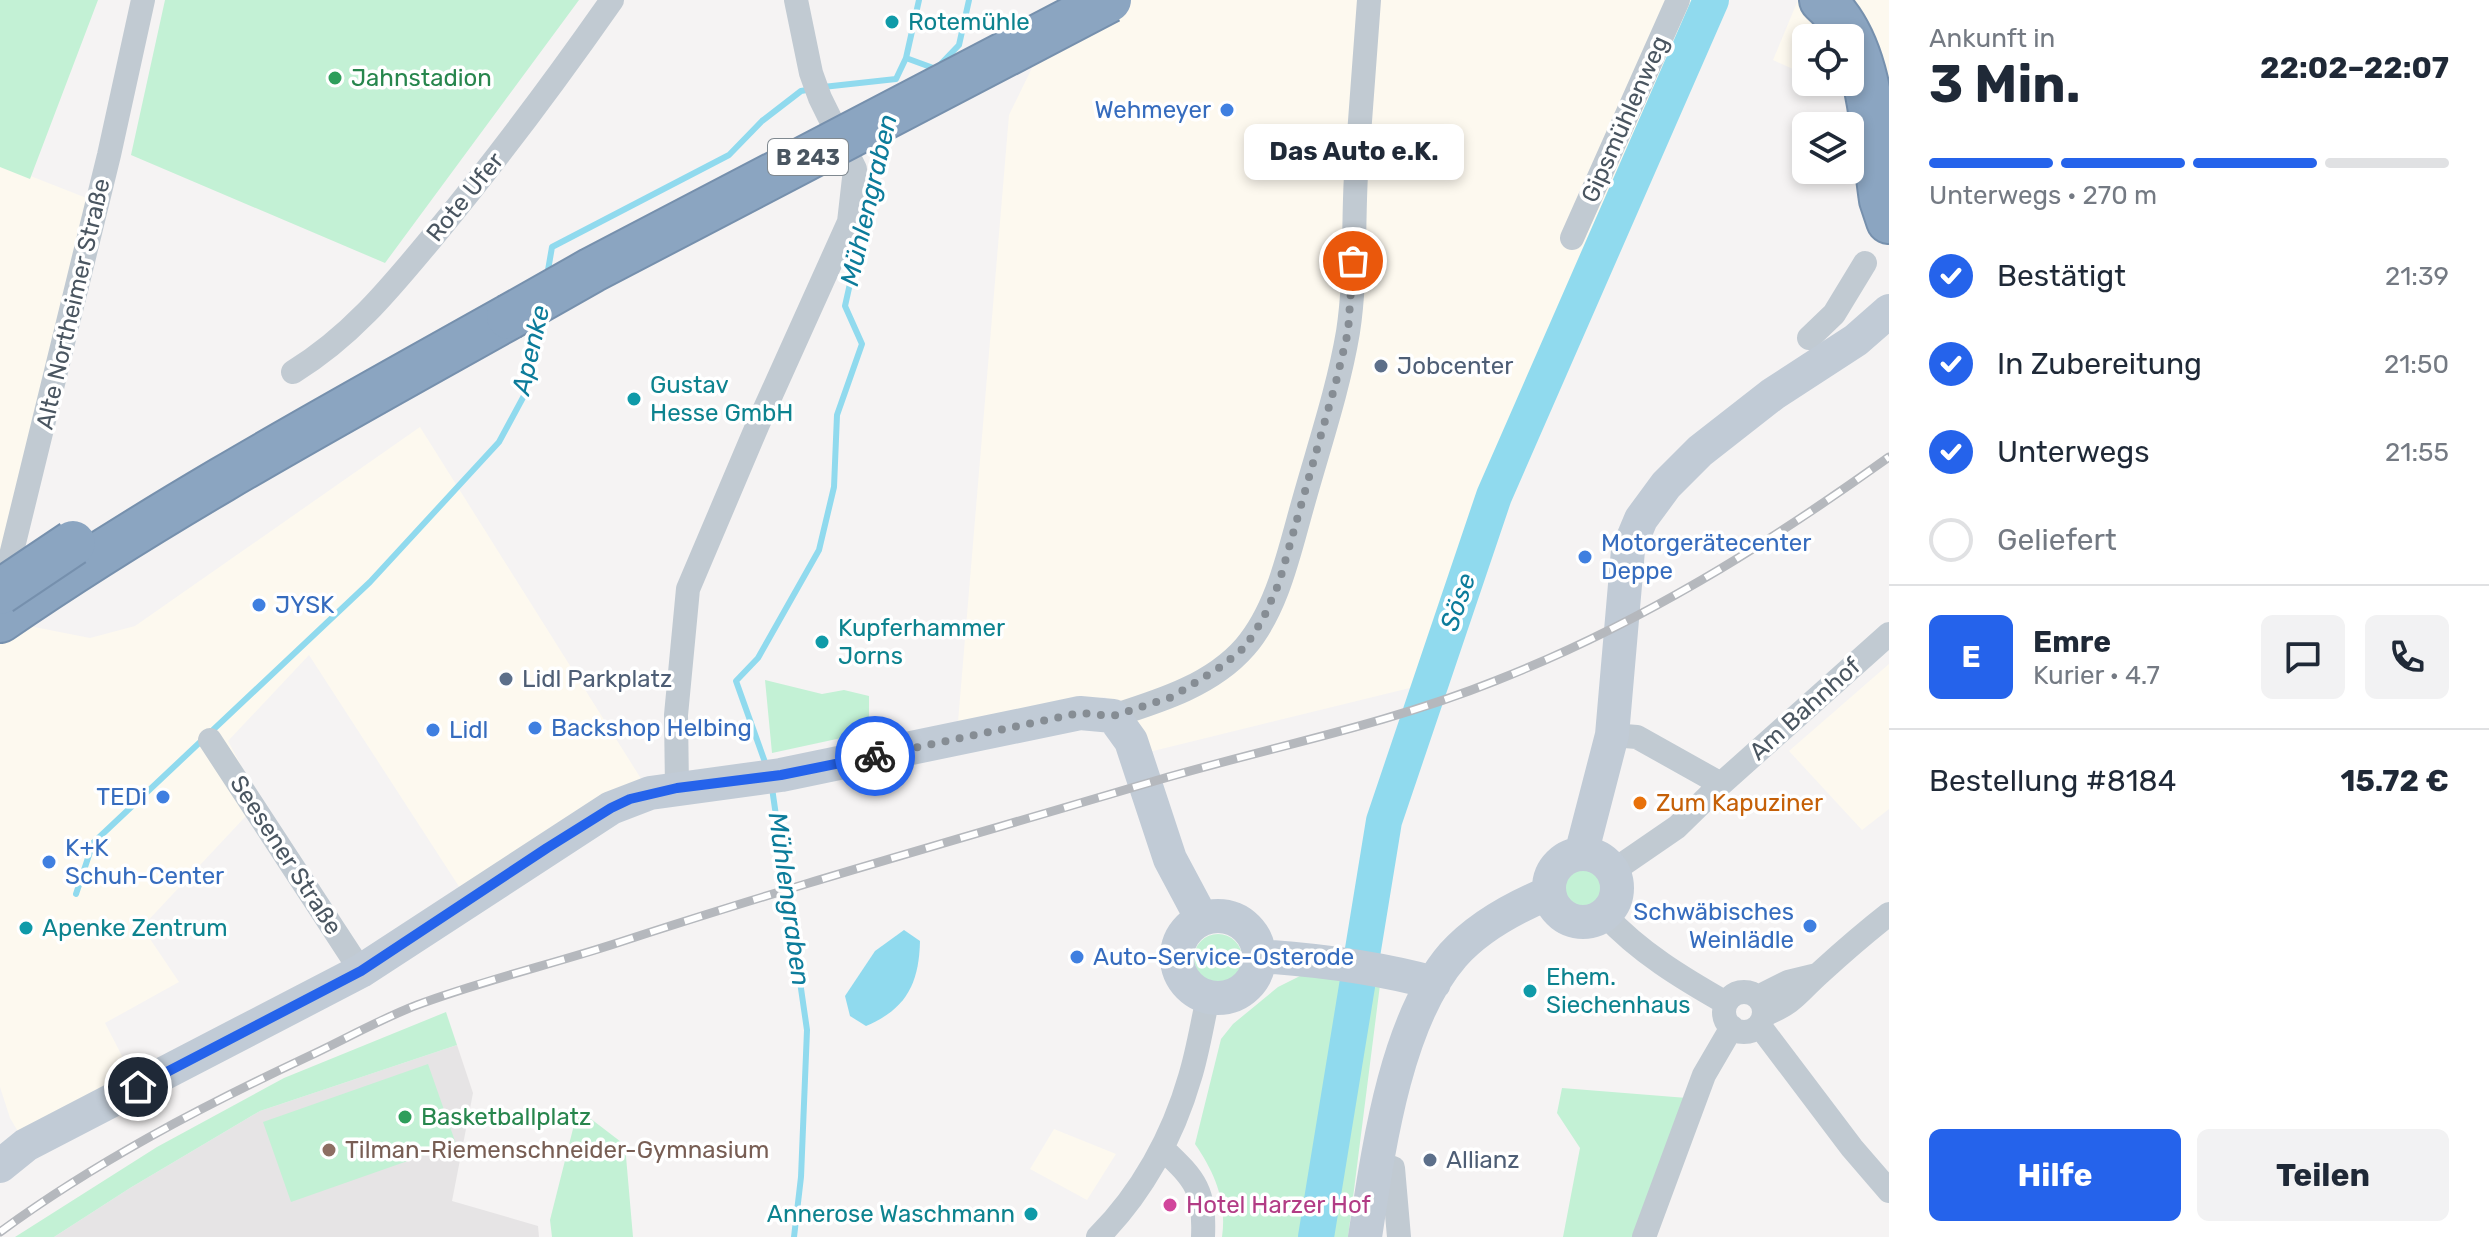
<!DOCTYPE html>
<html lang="de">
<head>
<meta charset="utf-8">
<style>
	body { margin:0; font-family:Rubik,sans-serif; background:#f2f2f3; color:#1f2937; height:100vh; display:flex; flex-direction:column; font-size:30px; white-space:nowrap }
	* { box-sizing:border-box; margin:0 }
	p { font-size:26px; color:#747a83 }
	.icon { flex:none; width:44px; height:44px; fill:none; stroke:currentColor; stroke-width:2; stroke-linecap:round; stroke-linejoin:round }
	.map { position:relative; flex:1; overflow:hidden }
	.sheet { display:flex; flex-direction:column; background:#fff; width:600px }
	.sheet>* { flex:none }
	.controls { position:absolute; left:1792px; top:24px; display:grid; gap:16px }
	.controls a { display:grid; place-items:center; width:72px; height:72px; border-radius:12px; background:#fff; box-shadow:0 4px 12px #0003; font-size:40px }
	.pin { position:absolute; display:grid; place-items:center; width:68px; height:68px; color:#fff; margin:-34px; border:4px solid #fff; border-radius:50%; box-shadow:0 2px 8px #0007 }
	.courier { position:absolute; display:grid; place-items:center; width:80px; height:80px; margin:-40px; border:6px solid #2563eb; border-radius:50%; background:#fff; color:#222; box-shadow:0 2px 10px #0007 }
	.bubble { position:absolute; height:56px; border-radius:12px; background:#fff; box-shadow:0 4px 12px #0003; font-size:26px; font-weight:700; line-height:56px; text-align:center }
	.headline em { font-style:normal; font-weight:700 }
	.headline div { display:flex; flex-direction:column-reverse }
	.headline { display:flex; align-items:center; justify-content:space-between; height:136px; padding:0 40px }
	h1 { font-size:52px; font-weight:700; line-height:60px }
	.bar { display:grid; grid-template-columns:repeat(4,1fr); gap:12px 8px; align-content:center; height:96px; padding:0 40px }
	.bar i { height:10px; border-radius:6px; background:#e0e1e3 }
	.bar .current { background:#2563eb }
	.bar p { grid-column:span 4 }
	.line { display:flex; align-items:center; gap:20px; padding:0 40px; border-top:2px solid #e0e1e3 }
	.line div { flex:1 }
	.round { display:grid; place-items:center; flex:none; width:84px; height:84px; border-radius:12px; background:#f2f2f3 }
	ol { padding:0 40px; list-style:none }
	li { display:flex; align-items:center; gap:24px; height:88px }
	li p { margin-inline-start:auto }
	li .icon { padding:8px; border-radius:50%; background:#2563eb; color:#fff; stroke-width:4 }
	li:last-child { color:#747a83 }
	li i { width:44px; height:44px; border:4px solid #e0e1e3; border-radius:50% }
	.button { display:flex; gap:16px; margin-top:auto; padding:16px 40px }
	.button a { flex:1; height:92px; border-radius:12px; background:#2563eb; color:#fff; font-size:32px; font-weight:700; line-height:92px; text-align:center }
	.button a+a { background:#f2f2f3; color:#1f2937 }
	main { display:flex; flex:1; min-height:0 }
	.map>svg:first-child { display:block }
	.commercial { fill:#fdf9ef }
	.education { fill:#e6e4e5 }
	.green { fill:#c3f1d5 }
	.water { fill:#90daee }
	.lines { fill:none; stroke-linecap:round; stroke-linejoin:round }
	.stream { stroke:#90daee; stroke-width:6 }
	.river { stroke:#90daee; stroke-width:36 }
	.highway-casing { stroke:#7690ad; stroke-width:48 }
	.street { stroke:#c1cad2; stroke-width:24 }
	.secondary { stroke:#c1cbd6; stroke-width:34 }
	.highway { stroke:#8ba5c1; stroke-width:44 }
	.rail-casing { stroke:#b5b8bd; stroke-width:9 }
	.rail { stroke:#fff; stroke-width:6; stroke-dasharray:18; stroke-linecap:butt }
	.highway-bridge-casing { stroke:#7690ad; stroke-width:48; stroke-linecap:butt }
	.highway-bridge { stroke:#8ba5c1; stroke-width:44 }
	.done { stroke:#868d94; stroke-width:8; stroke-dasharray:0 14.4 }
	.route { stroke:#2563eb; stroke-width:10 }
	.culture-dot { fill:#0f9aa8; stroke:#fff; stroke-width:3 }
	.leisure-dot { fill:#2e9e5b; stroke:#fff; stroke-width:3 }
	.shop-dot { fill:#3f7fe0; stroke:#fff; stroke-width:3 }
	.service-dot { fill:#5c6f8a; stroke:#fff; stroke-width:3 }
	.food-dot { fill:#e8710a; stroke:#fff; stroke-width:3 }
	.education-dot { fill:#8d6e63; stroke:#fff; stroke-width:3 }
	.hotel-dot { fill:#d1479c; stroke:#fff; stroke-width:3 }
	.labels { text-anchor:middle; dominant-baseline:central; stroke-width:7; stroke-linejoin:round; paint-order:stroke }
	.shield { fill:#fff; stroke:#808990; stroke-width:2 }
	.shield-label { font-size:22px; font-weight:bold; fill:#4a5661 }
	.culture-label { font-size:24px; fill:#0d838f; stroke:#fff; text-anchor:start }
	.leisure-label { font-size:24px; fill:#27864d; stroke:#fff; text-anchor:start }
	.shop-label { font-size:24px; fill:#366cbe; stroke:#fff; text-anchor:start }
	.street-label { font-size:24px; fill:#4a5661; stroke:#fff }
	.service-label { font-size:24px; fill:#4e5e75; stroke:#fff; text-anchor:start }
	.food-label { font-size:24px; fill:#c56008; stroke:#fff; text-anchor:start }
	.education-label { font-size:24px; fill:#785e54; stroke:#fff; text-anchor:start }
	.hotel-label { font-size:24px; fill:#b23c85; stroke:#fff; text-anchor:start }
	.water-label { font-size:26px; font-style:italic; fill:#0c7c9b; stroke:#fff }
</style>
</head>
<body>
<main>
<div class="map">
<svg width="1889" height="1237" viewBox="0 0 1889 1237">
	<rect width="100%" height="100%" fill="#f5f3f3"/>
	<path class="commercial" d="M1065,0H1699L1558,321L1418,686L1145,753L1133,721L1105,697L958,722L1009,115Z
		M1798,0H1889V111L1823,82H1850V38H1806V75L1773,60Z
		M0,164L89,199L19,527L24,625L90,638L135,626L420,427L650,793L469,902L309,655L228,741L260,801L142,927L179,982L105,1023L138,1087L26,1145L10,1118L0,1087Z
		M1889,664V809L1862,830L1789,751Z
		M1054,1129L1116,1154L1087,1200L1030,1169Z"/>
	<path class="education" d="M457,1045L473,1093L452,1201L538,1226L539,1237H54L130,1188L260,1111Z"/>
	<path class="green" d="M0,0H98L30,179L0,167Z
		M165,0H579L385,263L131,155Z
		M765,680L822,694L844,690L869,696V732L772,753Z
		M1565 888a20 20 0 1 1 40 0a20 20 0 1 1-40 0Z
		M1194 958a24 24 0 1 1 48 0a24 24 0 1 1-48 0Z
		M1304,974L1380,985L1348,1237H1222C1227,1202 1215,1173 1195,1144L1221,1039L1233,1024L1278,987Z
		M446,1012L457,1045L260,1111L130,1188L54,1237H15L157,1147L284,1078Z
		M428,1064L456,1144L291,1202L263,1122Z
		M1562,1088L1687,1098L1636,1237H1563L1580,1148L1557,1113Z
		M578,1109L625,1145L633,1237H552L550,1220Z"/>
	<path class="water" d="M904,930L920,941C919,984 906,1009 866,1026L850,1016L845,996L875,951Z"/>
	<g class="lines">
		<path class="stream" d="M906,58L936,69L959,45L969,0
			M823,87L896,79L906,58L919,0
			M547,276L552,247L729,155L762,121L801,91L812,89
			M766,765L736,681L758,658L819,550L834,487L837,415L862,344L845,306L883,136
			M772,788L807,1030L801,1177L794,1237
			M76,894L93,843L370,582L499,442L526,392L541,318"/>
		<path class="river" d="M1316,1237L1384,821L1494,496L1711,0"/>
		<g class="highway-casing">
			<path id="highway" d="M1822,0C1874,45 1872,136 1882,200L1889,221
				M0,620C163,508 336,414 509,317"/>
		</g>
		<path class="street" d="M1572,238L1678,0
			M1809,338L1834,314L1865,263
			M293,372C352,336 392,286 436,233C498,158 556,80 612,0
			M3,588L109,155L143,0
			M1113,716C1160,701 1212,685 1245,647C1277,610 1289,553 1302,507C1318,449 1338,391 1348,332C1356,280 1353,227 1356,175C1360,117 1365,58 1369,0
			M1612,735L1637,737L1721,784
			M210,740L361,971
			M677,788L676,715L688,589L758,424L849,222L855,169L820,98L811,73L796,0
			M1613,871L1677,827L1721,784L1889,634
			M1605,915C1639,952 1682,978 1726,1003
			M1724 1012a20 20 0 1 1 40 0a20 20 0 1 1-40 0Z
			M1758,997L1788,982L1817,975
			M1764,1015C1797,1001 1797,993 1822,971C1844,951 1866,932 1889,914
			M1759,1025L1852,1148L1889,1191
			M1163,1149C1196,1180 1205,1191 1203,1237
			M1376,1162L1393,1168L1399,1237
			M1098,1237C1142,1193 1173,1136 1190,1077C1198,1051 1202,1024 1208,998
			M1644,1237L1704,1075L1732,1027"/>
		<path class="secondary" d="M1584,854V843L1612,735L1628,550L1641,519L1666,485L1700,451L1773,394L1856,340L1889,311
			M1549 888a34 34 0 1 1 68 0a34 34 0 1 1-68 0Z
			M1177 957a41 41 0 1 1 82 0a41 41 0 1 1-82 0Z
			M1259,956C1319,960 1376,967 1434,983
			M0,1166L26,1145L361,971L611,808L650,793L781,775L1080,713L1113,716L1131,741L1170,859L1202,919
			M1365,1237C1378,1152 1395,1022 1453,955C1478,927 1515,907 1549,893"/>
		<use href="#highway" class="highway"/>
		<g class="rail-casing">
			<path id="rail" d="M0,1232C94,1163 199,1108 305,1058C342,1041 378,1020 417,1005C481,981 549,965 614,944C794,885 977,834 1158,780C1271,747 1385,725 1495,681C1638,625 1765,546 1889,457"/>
		</g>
		<use href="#rail" class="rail"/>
		<g class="highway-bridge-casing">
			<path id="highway-bridge" d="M509,317L592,270L1109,0
				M0,592L73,543"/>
		</g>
		<use href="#highway-bridge" class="highway-bridge"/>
	</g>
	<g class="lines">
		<path class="done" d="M875,756L1080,713L1113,716L1172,697L1222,666L1245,647L1263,619L1279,583L1336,382L1348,332L1353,261"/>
		<path class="route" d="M138,1087L361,971L547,848L611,808L630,799L677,788L781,775L875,756"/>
	</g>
	<g class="culture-dot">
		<circle cx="892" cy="22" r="8"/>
		<circle cx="634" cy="399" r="8"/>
		<circle cx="822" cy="642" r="8"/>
		<circle cx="26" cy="928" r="8"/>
		<circle cx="1530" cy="991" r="8"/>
		<circle cx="1031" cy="1214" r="8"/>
	</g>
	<g class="leisure-dot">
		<circle cx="335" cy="78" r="8"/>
		<circle cx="405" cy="1117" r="8"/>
	</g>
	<g class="shop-dot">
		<circle cx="1227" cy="110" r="8"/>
		<circle cx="1585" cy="557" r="8"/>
		<circle cx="259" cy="605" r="8"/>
		<circle cx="535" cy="728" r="8"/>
		<circle cx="433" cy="730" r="8"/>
		<circle cx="163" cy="797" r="8"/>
		<circle cx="49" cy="862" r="8"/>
		<circle cx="1810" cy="926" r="8"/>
		<circle cx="1077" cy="957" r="8"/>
	</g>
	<g class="service-dot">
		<circle cx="1381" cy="366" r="8"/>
		<circle cx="506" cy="679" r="8"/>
		<circle cx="1430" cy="1160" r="8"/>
	</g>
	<circle class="food-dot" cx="1640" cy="803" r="8"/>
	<circle class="education-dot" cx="329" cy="1150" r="8"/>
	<circle class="hotel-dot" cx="1170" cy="1205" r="8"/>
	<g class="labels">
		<rect class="shield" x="768" y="139" width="80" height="36" rx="6"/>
		<g class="shield-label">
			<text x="808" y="157">B 243</text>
		</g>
		<g class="culture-label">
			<text x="908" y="22">Rotemühle</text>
			<text x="650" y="385">Gustav<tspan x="650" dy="28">Hesse GmbH</tspan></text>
			<text x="838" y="628">Kupferhammer<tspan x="838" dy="28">Jorns</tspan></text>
			<text x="42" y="928">Apenke Zentrum</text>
			<text x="1546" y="977">Ehem.<tspan x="1546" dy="28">Siechenhaus</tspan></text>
			<text x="1015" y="1214" text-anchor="end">Annerose Waschmann</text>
		</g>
		<g class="leisure-label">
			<text x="351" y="78">Jahnstadion</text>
			<text x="421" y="1117">Basketballplatz</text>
		</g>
		<g class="shop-label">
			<text x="1211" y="110" text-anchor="end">Wehmeyer</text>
			<text x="1601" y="543">Motorgerätecenter<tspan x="1601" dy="28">Deppe</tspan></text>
			<text x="275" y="605">JYSK</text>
			<text x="551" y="728">Backshop Helbing</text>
			<text x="449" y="730">Lidl</text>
			<text x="147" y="797" text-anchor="end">TEDi</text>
			<text x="65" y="848">K+K<tspan x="65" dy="28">Schuh-Center</tspan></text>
			<text x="1794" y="912" text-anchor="end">Schwäbisches<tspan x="1794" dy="28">Weinlädle</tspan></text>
			<text x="1093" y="957">Auto-Service-Osterode</text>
		</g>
		<g class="street-label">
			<text transform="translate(1625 119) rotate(-66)">Gipsmühlenweg</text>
			<text transform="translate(465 197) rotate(-51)">Rote Ufer</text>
			<text transform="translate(73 304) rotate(-77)">Alte Northeimer Straße</text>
			<text transform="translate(1805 709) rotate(-42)">Am Bahnhof</text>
			<text transform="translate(286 855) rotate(57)">Seesener Straße</text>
		</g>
		<g class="service-label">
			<text x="1397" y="366">Jobcenter</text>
			<text x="522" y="679">Lidl Parkplatz</text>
			<text x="1446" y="1160">Allianz</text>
		</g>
		<g class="food-label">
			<text x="1656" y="803">Zum Kapuziner</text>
		</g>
		<g class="education-label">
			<text x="345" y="1150">Tilman-Riemenschneider-Gymnasium</text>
		</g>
		<g class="hotel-label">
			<text x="1186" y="1205">Hotel Harzer Hof</text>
		</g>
		<g class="water-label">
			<text transform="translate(869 200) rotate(-77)">Mühlengraben</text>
			<text transform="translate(531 350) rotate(-77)">Apenke</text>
			<text transform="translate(1458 602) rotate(-71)">Söse</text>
			<text transform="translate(789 899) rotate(82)">Mühlengraben</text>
		</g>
	</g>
</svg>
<div class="controls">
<a><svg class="icon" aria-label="locate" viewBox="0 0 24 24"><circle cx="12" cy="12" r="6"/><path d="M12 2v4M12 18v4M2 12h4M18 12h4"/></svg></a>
<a><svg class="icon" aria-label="layers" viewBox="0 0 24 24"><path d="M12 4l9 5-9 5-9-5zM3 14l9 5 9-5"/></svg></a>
</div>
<div class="pin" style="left:1353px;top:261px;background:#ea580c"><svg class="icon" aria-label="bag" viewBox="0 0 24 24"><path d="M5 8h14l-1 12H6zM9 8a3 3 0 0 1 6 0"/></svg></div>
<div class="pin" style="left:138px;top:1087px;background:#1f2937"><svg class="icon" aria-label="home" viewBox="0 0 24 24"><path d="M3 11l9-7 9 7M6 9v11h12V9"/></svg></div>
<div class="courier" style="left:875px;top:756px"><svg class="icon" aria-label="bike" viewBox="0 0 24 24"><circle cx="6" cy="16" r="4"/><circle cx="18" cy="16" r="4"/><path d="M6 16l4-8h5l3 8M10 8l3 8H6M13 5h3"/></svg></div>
<div class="bubble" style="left:1244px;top:124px;width:220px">Das Auto e.K.</div>
</div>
<section class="sheet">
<div class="headline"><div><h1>3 Min.</h1><p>Ankunft in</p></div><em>22:02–22:07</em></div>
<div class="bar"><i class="current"></i><i class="current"></i><i class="current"></i><i></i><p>Unterwegs · 270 m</p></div>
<ol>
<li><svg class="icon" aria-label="check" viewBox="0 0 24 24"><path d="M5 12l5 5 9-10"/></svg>Bestätigt<p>21:39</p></li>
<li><svg class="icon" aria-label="check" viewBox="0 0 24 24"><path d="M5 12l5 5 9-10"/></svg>In Zubereitung<p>21:50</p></li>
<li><svg class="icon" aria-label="check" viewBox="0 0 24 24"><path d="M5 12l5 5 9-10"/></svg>Unterwegs<p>21:55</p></li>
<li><i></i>Geliefert</li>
</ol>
<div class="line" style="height:144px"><b class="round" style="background:#2563eb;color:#fff">E</b><div><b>Emre</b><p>Kurier · 4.7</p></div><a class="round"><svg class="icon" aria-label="chat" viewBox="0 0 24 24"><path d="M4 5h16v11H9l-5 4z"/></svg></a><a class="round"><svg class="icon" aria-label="phone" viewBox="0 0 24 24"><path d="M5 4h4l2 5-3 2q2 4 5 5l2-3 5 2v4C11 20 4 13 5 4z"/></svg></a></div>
<div class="line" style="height:104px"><div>Bestellung #8184</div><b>15.72 €</b></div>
<div class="button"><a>Hilfe</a><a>Teilen</a></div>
</section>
</main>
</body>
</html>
